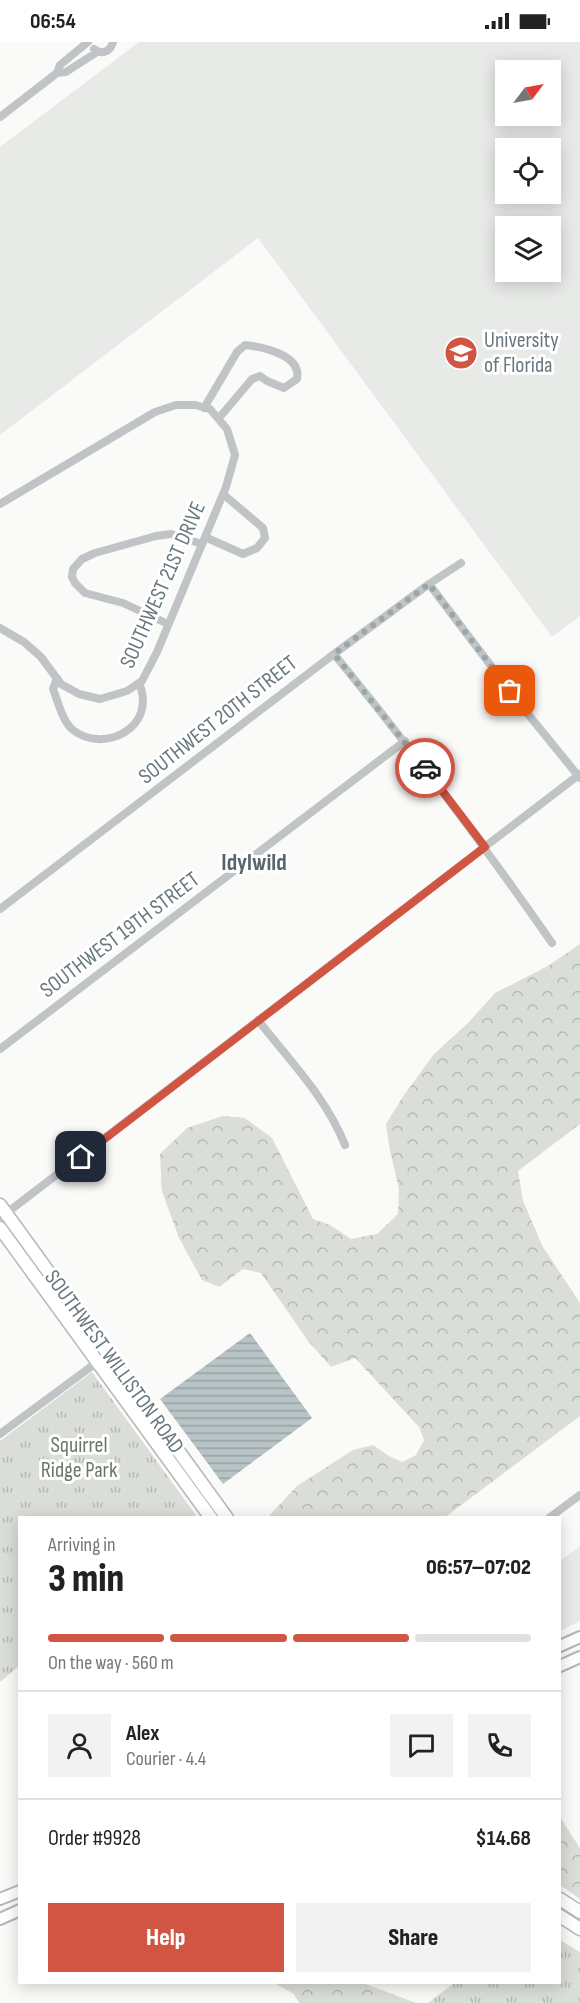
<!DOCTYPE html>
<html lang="en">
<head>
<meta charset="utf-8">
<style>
	body { margin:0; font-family:"Sofia Sans Condensed",sans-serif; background:#f2f2f2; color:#222; height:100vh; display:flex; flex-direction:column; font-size:22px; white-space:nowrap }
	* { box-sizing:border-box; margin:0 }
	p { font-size:20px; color:#767676 }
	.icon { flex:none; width:33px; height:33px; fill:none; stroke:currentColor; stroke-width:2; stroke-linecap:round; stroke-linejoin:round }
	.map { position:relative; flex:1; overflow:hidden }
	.side { position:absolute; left:18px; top:1474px; width:543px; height:468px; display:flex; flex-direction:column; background:#fff; border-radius:0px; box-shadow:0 3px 15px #0003 }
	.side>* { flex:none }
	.needle { width:39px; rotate:58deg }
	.controls { position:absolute; left:495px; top:18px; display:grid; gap:12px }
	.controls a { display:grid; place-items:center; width:66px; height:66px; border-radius:0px; background:#fff; box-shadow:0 3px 15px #0003; font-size:30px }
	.pin { position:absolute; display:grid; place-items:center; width:51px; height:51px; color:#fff; margin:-26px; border-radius:12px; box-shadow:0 3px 9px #0006 }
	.courier { position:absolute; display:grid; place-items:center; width:60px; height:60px; margin:-30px; border:4px solid #d05542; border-radius:50%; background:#fff; color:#222; box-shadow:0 2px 8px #0007 }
	.head em { font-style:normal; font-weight:800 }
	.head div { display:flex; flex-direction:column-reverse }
	.head { display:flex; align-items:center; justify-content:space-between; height:102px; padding:0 30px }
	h1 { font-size:39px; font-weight:800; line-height:45px }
	.bar { display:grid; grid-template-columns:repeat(4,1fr); gap:9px 6px; align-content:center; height:72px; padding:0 30px }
	.bar i { height:8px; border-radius:4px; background:#e0e0e0 }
	.bar .active { background:#d05542 }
	.bar p { grid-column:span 4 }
	.line { display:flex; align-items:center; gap:15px; padding:0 30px; border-top:2px solid #e0e0e0 }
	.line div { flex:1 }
	.round { display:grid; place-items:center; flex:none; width:63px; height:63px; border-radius:0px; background:#f2f2f2 }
	.primary-button { display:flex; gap:12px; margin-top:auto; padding:12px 30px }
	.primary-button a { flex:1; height:69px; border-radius:0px; background:#d05542; color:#fff; font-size:24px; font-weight:800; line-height:69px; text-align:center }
	.primary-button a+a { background:#f2f2f2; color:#222 }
	.status { display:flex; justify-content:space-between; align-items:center; height:42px; padding:0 30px; background:#fff; direction:ltr }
	.status svg { height:16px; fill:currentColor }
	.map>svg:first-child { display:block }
	.built { fill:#e8eae8; fill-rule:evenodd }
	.forest { fill:url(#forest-crowns) }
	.park { fill:url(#park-tufts) }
	.water { fill:url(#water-rules) }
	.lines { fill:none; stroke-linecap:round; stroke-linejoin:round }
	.major-casing { stroke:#b2b7ba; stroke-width:14 }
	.highway-casing { stroke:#b4b8ba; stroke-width:15 }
	.minor { stroke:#c0c4c7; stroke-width:8 }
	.major { stroke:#fff; stroke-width:10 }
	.highway { stroke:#fff; stroke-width:12 }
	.done { stroke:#9ba6a9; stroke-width:6; stroke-dasharray:0 10.8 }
	.route { stroke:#d05542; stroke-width:8 }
	.labels { text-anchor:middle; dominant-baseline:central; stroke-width:6; stroke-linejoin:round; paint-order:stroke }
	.poi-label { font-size:22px; fill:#68787f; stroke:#fff; text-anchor:start }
	.street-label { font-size:22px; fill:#68787f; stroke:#fff }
	.park-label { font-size:22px; fill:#6b7866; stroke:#fff }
	.neighbourhood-label { font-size:24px; font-weight:bold; fill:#5a656b; stroke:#fff }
</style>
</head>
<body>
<div class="status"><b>06:54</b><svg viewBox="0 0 49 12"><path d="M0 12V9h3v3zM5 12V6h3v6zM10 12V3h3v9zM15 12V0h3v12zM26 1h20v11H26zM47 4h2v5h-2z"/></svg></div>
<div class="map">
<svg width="580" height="1961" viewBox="0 0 580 1961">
	<defs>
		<pattern id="forest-crowns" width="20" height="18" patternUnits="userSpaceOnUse" patternTransform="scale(1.5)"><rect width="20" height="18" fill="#dbded8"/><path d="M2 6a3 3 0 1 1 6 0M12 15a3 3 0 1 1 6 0" fill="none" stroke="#b5b9b4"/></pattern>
		<pattern id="park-tufts" width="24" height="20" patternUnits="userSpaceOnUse" patternTransform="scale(1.5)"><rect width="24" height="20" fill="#dbded8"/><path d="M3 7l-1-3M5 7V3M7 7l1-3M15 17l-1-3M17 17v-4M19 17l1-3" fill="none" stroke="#b5b9b4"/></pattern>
		<pattern id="water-rules" width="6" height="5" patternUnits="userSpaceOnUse" patternTransform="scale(1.5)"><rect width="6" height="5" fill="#b8c3c6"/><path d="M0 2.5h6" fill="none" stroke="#99a3a6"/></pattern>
	</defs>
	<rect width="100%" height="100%" fill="#fafaf8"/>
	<path class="built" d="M139,0H580V574L552,595L258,196L0,393V105ZM506,28H550V74H506ZM506,106H550V152H506ZM506,184H550V230H506Z
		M580,1504V1579L560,1589V1519Z"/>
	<path class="forest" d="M580,902V1082L518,1129L523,1159L543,1205L580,1261V1374L444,1476H267L297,1444L353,1408L373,1403L389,1414L402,1420L416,1413L424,1398L419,1385L355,1316L331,1325L308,1299L261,1231L243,1227L219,1245L202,1238L179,1196L162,1149L160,1112L187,1086L223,1074L245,1076L272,1096L313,1177L330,1183L351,1197L377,1192L398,1172L399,1147L390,1109L386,1082L402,1056L434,1012L469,980L495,951L548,924Z
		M560,1775L580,1806V1857L560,1843Z
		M274,1941H363L416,1961H299L294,1952Z"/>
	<path class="park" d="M92,1330L198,1476H20L19,1624L0,1640V1399Z
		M560,1898L580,1910V1961H428L454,1941H560Z"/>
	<path class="water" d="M250,1291L312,1376L223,1442L160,1357Z"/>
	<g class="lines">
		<g class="major-casing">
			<path id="major" d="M560,1604L580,1595
				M560,1624L580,1615
				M0,1857L20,1849
				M0,1877L20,1868"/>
		</g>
		<g class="highway-casing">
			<path id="highway" d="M0,1163L227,1476
				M0,1186L211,1476
				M560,1857L580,1870
				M560,1874L580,1887"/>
		</g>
		<path class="minor" d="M94,7C102,13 110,10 113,0
			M57,31L60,23L88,0
			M0,75L57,31L66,30L97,10
			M204,366L237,310L245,303C263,305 302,313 297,337L284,346L267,339L260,334L252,337L219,376
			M0,462L155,370L176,363H195L210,367L227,387L235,413L226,445L157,610L142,639L127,649L100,657L79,652L61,642L41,615L24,600L0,586
			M205,495L243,512L257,506L265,496L263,486L223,452
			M429,542L523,666L580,736
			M168,582L123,561L85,551L75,541L72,535L73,527L82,517L95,511L156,494L171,492L202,502
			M334,612C411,706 483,802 552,901
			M57,636L53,647C58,659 62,679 73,688C103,712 158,686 139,641
			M0,867L334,612L429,542L461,521
			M258,978C289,1018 326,1055 345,1103
			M0,1007L405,699
			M0,1176L580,732
			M0,1392L100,1318
			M549,1476L580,1453"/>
		<use href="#major" class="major"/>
		<use href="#highway" class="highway"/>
	</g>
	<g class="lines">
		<path class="done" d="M425,726L334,612L429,542L510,649"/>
		<path class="route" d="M81,1115L485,805L425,726"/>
	</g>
	<defs>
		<g id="university-disc" transform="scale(1.725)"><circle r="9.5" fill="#d05542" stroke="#fff"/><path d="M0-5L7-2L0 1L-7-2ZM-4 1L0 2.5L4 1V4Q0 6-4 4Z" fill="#fff"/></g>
	</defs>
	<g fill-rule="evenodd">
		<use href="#university-disc" x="461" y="311"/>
	</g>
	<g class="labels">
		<g class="poi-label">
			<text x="484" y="298">University<tspan x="484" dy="25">of Florida</tspan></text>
		</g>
		<g class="street-label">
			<text transform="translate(163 543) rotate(-66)">SOUTHWEST 21ST DRIVE</text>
			<text transform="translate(218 678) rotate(-38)">SOUTHWEST 20TH STREET</text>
			<text transform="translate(120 893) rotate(-37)">SOUTHWEST 19TH STREET</text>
			<text transform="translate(114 1320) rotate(54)">SOUTHWEST WILLISTON ROAD</text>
		</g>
		<g class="park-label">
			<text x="79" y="1403">Squirrel<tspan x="79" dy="25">Ridge Park</tspan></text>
		</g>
		<g class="neighbourhood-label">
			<text x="254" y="820">Idylwild</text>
		</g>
	</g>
</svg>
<div class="controls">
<a><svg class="needle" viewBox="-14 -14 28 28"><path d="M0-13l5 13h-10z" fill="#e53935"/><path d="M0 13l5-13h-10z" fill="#767676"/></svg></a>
<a><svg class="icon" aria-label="locate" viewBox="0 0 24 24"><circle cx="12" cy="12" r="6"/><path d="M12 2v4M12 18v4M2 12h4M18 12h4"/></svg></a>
<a><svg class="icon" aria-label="layers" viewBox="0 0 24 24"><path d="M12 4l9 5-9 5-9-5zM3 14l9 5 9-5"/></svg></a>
</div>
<div class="pin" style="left:510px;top:649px;background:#ea580c"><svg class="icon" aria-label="bag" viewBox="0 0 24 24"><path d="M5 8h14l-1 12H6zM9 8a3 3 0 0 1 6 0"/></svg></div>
<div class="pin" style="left:81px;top:1115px;background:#1f2937"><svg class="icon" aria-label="home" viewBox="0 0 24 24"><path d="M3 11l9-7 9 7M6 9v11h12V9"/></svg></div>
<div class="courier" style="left:425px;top:726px"><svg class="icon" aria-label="car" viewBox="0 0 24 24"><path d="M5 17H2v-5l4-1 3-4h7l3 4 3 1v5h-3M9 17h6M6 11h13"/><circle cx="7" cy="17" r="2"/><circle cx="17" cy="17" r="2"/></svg></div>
<section class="side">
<div class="head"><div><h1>3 min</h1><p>Arriving in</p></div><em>06:57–07:02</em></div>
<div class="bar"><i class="active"></i><i class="active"></i><i class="active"></i><i></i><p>On the way · 560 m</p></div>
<div class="line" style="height:108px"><a class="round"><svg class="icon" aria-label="person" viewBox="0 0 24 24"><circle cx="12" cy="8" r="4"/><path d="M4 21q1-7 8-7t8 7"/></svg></a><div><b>Alex</b><p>Courier · 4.4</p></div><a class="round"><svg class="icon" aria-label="chat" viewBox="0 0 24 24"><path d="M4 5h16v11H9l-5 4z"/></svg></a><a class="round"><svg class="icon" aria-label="phone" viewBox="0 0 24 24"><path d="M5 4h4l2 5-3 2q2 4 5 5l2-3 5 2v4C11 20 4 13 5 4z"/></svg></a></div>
<div class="line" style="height:78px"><div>Order #9928</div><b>$14.68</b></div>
<div class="primary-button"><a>Help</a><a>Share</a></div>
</section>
</div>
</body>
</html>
